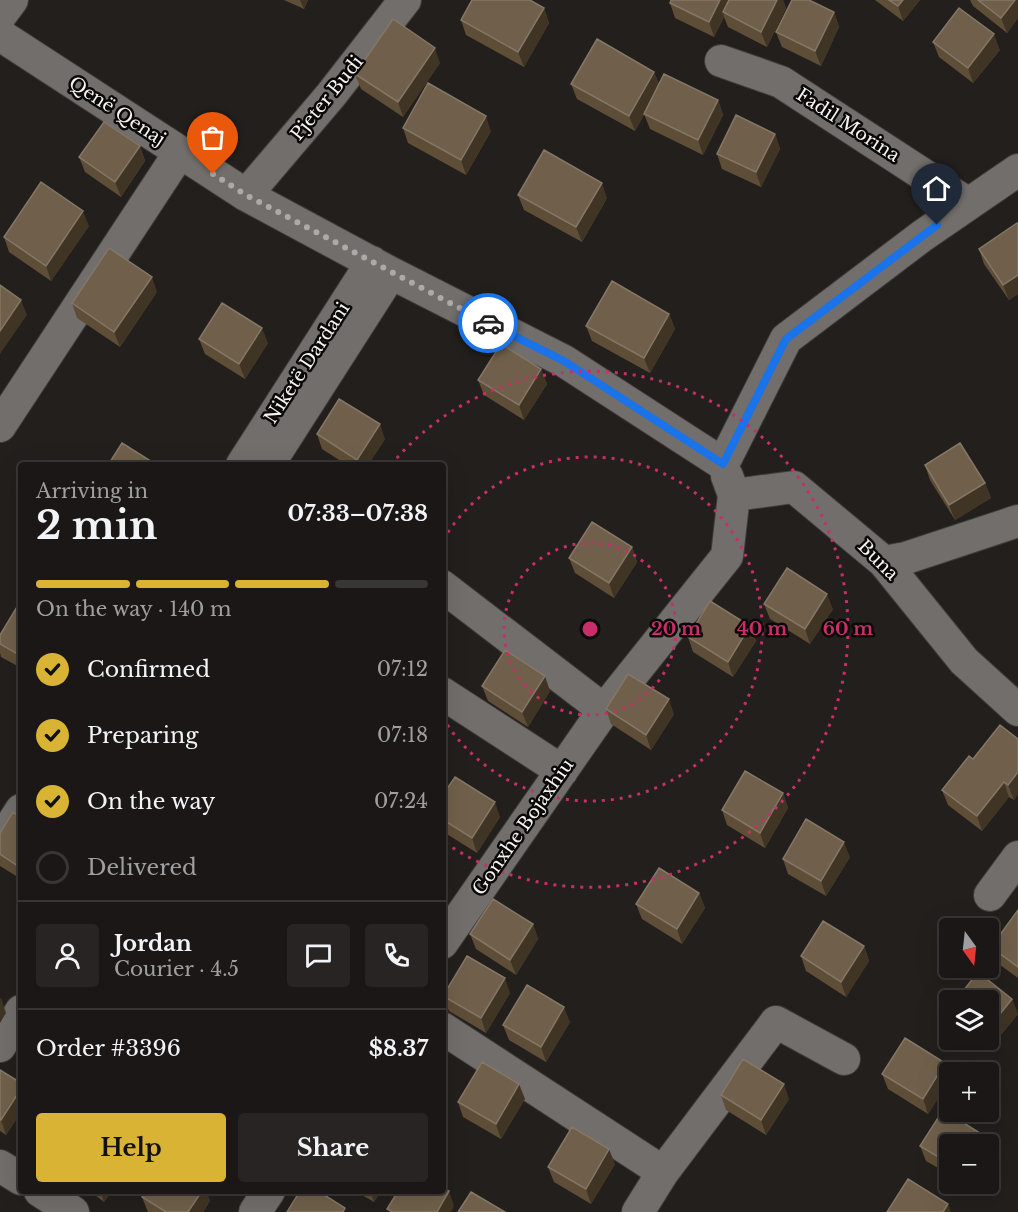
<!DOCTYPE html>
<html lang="en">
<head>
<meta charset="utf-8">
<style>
	body { margin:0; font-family:"Libre Baskerville",serif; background:#272423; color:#f1f3f6; height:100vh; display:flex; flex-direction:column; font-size:22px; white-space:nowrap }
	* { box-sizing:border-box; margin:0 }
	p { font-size:20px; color:#9f9fa1 }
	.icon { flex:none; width:33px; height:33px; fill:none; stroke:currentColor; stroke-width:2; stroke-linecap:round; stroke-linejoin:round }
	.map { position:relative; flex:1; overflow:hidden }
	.panel { position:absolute; left:18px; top:462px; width:428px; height:732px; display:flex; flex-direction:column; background:#1a1716; border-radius:6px; box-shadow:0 6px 24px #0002,0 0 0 2px #383635 }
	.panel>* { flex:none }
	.needle { width:39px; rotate:165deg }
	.controls { position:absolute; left:939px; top:918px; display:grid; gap:12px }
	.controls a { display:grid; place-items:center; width:60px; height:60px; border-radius:6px; background:#1a1716; box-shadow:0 6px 24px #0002,0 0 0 2px #383635; font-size:30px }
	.pin { position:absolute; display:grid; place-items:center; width:51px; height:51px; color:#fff; margin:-62px -26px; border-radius:50% 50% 50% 0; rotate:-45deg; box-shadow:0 0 6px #0007 }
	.pin .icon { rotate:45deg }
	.courier { position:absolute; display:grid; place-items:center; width:60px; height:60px; margin:-30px; border:4px solid #1a73e8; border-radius:50%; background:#fff; color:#222; box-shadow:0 2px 8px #0007 }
	.headline em { font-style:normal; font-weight:800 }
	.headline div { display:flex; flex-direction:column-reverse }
	.headline { display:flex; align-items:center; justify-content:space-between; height:102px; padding:0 18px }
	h1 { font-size:39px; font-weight:800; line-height:45px }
	.bar { display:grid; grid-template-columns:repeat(4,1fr); gap:9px 6px; align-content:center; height:72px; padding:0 18px }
	.bar i { height:8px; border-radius:4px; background:#383635 }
	.bar .active { background:#d9b334 }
	.bar p { grid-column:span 4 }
	.line { display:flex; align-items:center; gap:15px; padding:0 18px; border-top:2px solid #383635 }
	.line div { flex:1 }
	.round { display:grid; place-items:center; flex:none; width:63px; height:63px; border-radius:6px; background:#272423 }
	ol { padding:0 18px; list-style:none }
	li { display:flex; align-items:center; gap:18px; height:66px }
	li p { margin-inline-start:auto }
	li .icon { padding:6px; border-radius:50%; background:#d9b334; color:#111; stroke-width:4 }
	li:last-child { color:#9f9fa1 }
	li i { width:33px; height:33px; border:3px solid #383635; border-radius:50% }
	.cta { display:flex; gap:12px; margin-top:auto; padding:12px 18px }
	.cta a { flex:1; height:69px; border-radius:6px; background:#d9b334; color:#111; font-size:24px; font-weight:800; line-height:69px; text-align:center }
	.cta a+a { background:#272423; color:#f1f3f6 }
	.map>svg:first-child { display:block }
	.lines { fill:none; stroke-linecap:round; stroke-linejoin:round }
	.street-casing { stroke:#3f3c3c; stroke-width:34 }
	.street { stroke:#726e6c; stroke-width:32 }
	.wall { fill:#5f4e37 }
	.shaded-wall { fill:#403424 }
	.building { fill:#70604b; stroke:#857766; stroke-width:1.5 }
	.done { stroke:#aca9a8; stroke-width:6; stroke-dasharray:0 10.8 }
	.route { stroke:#1a73e8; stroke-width:8 }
	.ring { fill:none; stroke:#c72e6a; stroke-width:3; stroke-dasharray:3 6 }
	.labels { text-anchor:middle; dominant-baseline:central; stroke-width:5; stroke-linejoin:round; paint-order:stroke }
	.street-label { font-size:18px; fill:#f6f3f3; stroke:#0a0908 }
	.centre { fill:#c72e6a; stroke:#0a0908; stroke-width:3 }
	.ring-label { font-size:18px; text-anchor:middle; font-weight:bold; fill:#c72e6a; stroke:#0a0908; stroke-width:5; stroke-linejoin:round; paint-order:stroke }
</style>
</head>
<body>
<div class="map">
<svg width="1018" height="1212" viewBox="0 0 1018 1212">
	<rect width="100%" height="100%" fill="#221f1d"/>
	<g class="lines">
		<g class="street-casing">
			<path id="street" d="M0,16L12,0
				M0,35L246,195L391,273L564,361L723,464
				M721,61L781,82L967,203
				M246,195L331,95L405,0
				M0,426L180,152
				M723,464L786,339L922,236L1018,170
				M242,465L372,262
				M268,465L391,273
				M727,476L734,495L794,487L884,562L964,661L1018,710
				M884,562L906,558L1018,521
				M442,586L604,710
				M442,693L562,771
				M0,843L21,810
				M990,895L1018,857
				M442,943L604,710L727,556L734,495
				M442,1028L663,1172
				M0,1046L21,1011
				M0,1166L21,1179
				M40,1191L73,1212
				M255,1212L269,1191
				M638,1212L663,1172L776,1022L844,1059"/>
		</g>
		<use href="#street" class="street"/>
	</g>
	<path class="wall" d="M284,0H308L304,9Z
		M671,0H783L786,8L767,47L728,27L724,17L714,37L675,18L670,3Z
		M875,0H920L903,21Z
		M970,0H1018V18L1007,33L973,6Z
		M544,8L549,23L524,67L466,35L461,20Z
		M834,12L839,27L821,66L782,47L776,32Z
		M933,42L1000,50L973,83L939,57Z
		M440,63L403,117L361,89L355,74Z
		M654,72L659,84L718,100L723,115L703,155L650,129L644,114L645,113L635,131L577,99L571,84Z
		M403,128L491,131L466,175L408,143Z
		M775,134L780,149L761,187L722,169L717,154Z
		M140,146L145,161L121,197L85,172L79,157Z
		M518,195L607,198L582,242L524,210Z
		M1018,225V294L1009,300L984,264L979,249Z
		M89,226L51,281L9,252L4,237Z
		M157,292L120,347L77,318L72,303Z
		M669,314L675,329L650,373L592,341L586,326Z
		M199,339L268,343L245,379L205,354Z
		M541,369L547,384L524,420L484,395L478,380Z
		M317,434L385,439L368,465H347L322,449Z
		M925,465L985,483L991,498L955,520L930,480Z
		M632,547L637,562L614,598L575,573L569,558Z
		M21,603V668L1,657L0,653V635Z
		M764,604L833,609L810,644L770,619Z
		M750,626L756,641L733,677L693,652L688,637Z
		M482,686L550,691L528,727L488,701Z
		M606,709L674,714L651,750L611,724Z
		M1018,739V794L1014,800L1009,797L982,831L948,805L942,790L973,759Z
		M783,793L788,808L765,848L727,825L722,810Z
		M442,796L500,817L477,853L442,831Z
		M21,818V879L0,866V833Z
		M850,857L826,896L788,874L783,859Z
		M699,893L705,908L682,944L642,919L636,904Z
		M1018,910V978L996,962L991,947Z
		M533,924L538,939L516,975L476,949L470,934Z
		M864,946L869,961L846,997L806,971L801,956Z
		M510,993L486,1033L449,1011L443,996Z
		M1012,999L1018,1014L991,1047L981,1040H988Z
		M570,1022L546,1062L509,1040L503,1025Z
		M945,1063L950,1075V1080L928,1114L888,1089L882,1074Z
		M0,1070L21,1083V1112L6,1135L0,1131Z
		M721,1095L789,1099L766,1135L726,1110Z
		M525,1099L501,1139L463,1117L458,1102Z
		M21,1115V1130L17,1120Z
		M983,1135L987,1144H950V1175L926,1161L920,1146Z
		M615,1164L591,1204L554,1182L548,1167Z
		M90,1191H112L104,1202Z
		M145,1191H206L210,1201L203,1212H148L142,1197Z
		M355,1191H381L374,1202Z"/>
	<path class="shaded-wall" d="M300,0H308L304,9Z
		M720,0H732L723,12L724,17L714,37L709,22Z
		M777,0H783L786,8L767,47L761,32Z
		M903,0H920L903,21L898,6Z
		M1015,0H1018V18L1007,33L1001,18Z
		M544,8L549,23L524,67L518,52Z
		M834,12L839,27L821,66L815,51Z
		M994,34L1000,50L973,83L968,68Z
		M435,48L440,63L403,117L398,102Z
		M654,72L660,87L635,131L629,116Z
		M718,100L723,115L703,155L698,140Z
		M486,116L491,131L466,175L461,160Z
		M775,134L780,149L761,187L756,172Z
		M140,146L145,161L121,197L115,182Z
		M602,183L607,198L582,242L576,227Z
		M83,211L89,226L51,281L46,266Z
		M1018,275V294L1009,300L1003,285Z
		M152,277L157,292L120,347L114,332Z
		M21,300L27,315L0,354V331Z
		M669,314L675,329L650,373L644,358Z
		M262,328L268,343L245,379L239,364Z
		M541,369L547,384L524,420L519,405Z
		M380,424L385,439L368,465H359L357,460Z
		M985,483L991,498L955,520L949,505Z
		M632,547L637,562L614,598L609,583Z
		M827,594L833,609L810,644L805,629Z
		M750,626L756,641L733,677L728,662Z
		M545,676L550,691L528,727L522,712Z
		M669,699L674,714L651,750L646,735Z
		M1018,772V794L1014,800L1008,785Z
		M1004,782L1009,797L982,831L977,816Z
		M783,793L788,808L765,848L760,833Z
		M495,802L500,817L477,853L472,838Z
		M844,842L850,857L826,896L821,881Z
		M699,893L705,908L682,944L677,929Z
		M533,924L538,939L516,975L510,960Z
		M864,946L869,961L846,997L841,982Z
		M505,978L510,993L486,1033L481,1018Z
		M1,998L6,1013L0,1023V999Z
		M1012,999L1018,1014L991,1047L988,1040V1029Z
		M564,1007L570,1022L546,1062L541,1047Z
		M945,1063L950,1075V1080L928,1114L923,1099Z
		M519,1084L525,1099L501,1139L496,1124Z
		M784,1084L789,1099L766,1135L761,1120Z
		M21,1089V1112L6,1135L1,1120Z
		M983,1135L987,1144H977Z
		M609,1149L615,1164L591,1204L586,1189Z
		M100,1191H112L104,1202Z
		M202,1191H206L210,1201L203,1212H188Z
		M370,1191H381L374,1202Z
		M449,1191L454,1206L451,1212H437Z
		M948,1204L951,1212H943Z"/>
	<path class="building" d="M472,0H530L544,8L518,52L461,20Z
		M671,0H720L709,22L670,3Z
		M729,0H777L761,32L723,12Z
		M792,0H809L834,12L815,51L776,32Z
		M889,0H903L898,6Z
		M978,0H1015L1001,18Z
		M959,8L994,34L968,68L933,42Z
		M393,19L435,48L398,102L355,74Z
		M597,39L654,72L629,116L571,84Z
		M664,74L718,100L698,140L644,114Z
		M428,83L486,116L461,160L403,128Z
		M736,115L775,134L756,172L717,154Z
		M104,122L140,146L115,182L79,157Z
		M544,150L602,183L576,227L518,195Z
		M41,182L83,211L46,266L4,237Z
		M1017,223L1018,225V275L1003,285L979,249Z
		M109,248L152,277L114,332L72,303Z
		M612,281L669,314L644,358L586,326Z
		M0,285L21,300L0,331Z
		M222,303L262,328L239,364L199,339Z
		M501,344L541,369L519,405L478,380Z
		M339,399L380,424L357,460L317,434Z
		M122,443L157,465H108Z
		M960,443L985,483L949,505L925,465Z
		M592,522L632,547L609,583L569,558Z
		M787,568L827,594L805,629L764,604Z
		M710,601L750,626L728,662L688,637Z
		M20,602L21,603V656L0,644V635Z
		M505,650L545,676L522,712L482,686Z
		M628,674L669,699L646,735L606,709Z
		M1000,725L1018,739V772L1008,785L1004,782L977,816L942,790L969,756L973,759Z
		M745,771L783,793L760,833L722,810Z
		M455,777L495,802L472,838L442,819V796Z
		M13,812L21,818V868L0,854V833Z
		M806,819L844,842L821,881L783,859Z
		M659,868L699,893L677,929L636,904Z
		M493,899L533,924L510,960L470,934Z
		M1018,910V967L991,947Z
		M823,921L864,946L841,982L801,956Z
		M467,956L505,978L481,1018L443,996Z
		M978,972L1012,999L988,1029V1000H956Z
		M527,985L564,1007L541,1047L503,1025Z
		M905,1038L945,1063L923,1099L882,1074Z
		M743,1059L784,1084L761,1120L721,1095Z
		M482,1062L519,1084L496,1124L458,1102Z
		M0,1070L21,1083V1089L1,1120H0Z
		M943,1110L983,1135L977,1144H950V1164L920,1146Z
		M21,1115V1123L17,1120Z
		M572,1127L609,1149L586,1189L548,1167Z
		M908,1179L948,1204L943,1212H887Z
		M442,1188L449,1191L437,1212H392L387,1209L398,1191H442Z
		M145,1191H202L188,1212H166L142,1197Z
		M300,1191H318L345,1208L343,1212H287Z
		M471,1192L505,1212H458Z"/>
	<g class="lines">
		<path class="done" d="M213,174L246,195L488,323"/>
		<path class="route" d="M488,323L564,361L723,464L786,339L937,225"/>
	</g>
	<g class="ring">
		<circle cx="590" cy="629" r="86"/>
		<path d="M443 540A172 172 0 1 1 443 718"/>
		<path d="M391 465A258 258 0 1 1 444 842"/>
	</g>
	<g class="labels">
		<g class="street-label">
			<text transform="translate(327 98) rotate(-51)">Pjeter Budi</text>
			<text transform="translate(117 111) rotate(33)">Qenë Qenaj</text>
			<text transform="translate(848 125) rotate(33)">Fadil Morina</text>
			<text transform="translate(307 363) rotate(-57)">Niketë Dardani</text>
			<text transform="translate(878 560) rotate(45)">Buna</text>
			<text transform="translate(523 827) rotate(-55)">Gonxhe Bojaxhiu</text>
		</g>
	</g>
	<circle cx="590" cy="629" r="9" class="centre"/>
	<g class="ring-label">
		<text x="676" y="635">20 m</text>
		<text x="762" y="635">40 m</text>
		<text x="848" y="635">60 m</text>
	</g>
</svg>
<div class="controls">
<a><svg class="needle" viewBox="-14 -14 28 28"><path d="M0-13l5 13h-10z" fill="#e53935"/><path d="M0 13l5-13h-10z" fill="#9f9fa1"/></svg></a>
<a><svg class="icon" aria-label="layers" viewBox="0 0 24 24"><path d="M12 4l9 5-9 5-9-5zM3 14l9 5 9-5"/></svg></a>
<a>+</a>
<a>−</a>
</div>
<div class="pin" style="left:213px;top:174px;background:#ea580c"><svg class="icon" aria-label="bag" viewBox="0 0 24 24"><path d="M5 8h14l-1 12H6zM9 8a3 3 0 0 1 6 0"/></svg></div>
<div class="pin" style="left:937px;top:225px;background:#1f2937"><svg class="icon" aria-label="home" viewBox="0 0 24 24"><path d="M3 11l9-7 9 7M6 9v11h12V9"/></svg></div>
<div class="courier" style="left:488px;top:323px"><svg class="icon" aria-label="car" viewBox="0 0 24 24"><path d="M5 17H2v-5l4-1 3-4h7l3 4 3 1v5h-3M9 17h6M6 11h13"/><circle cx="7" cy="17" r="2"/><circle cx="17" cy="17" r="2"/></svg></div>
<section class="panel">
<div class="headline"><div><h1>2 min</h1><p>Arriving in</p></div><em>07:33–07:38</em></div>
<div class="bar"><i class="active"></i><i class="active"></i><i class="active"></i><i></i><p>On the way · 140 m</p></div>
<ol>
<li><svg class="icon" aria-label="check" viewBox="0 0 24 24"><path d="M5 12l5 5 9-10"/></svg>Confirmed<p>07:12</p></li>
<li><svg class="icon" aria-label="check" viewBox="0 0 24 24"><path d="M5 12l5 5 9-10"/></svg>Preparing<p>07:18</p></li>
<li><svg class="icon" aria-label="check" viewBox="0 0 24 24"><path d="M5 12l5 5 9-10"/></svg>On the way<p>07:24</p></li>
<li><i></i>Delivered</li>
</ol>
<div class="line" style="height:108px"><a class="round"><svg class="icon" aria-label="person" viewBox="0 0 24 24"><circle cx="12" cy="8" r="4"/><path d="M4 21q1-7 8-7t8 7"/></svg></a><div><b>Jordan</b><p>Courier · 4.5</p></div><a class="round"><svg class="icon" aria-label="chat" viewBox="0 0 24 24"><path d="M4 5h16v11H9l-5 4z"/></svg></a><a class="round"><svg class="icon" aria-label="phone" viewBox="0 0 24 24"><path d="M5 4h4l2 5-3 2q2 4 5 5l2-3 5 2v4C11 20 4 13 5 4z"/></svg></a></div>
<div class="line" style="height:78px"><div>Order #3396</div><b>$8.37</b></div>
<div class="cta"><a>Help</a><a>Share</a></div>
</section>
</div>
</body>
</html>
